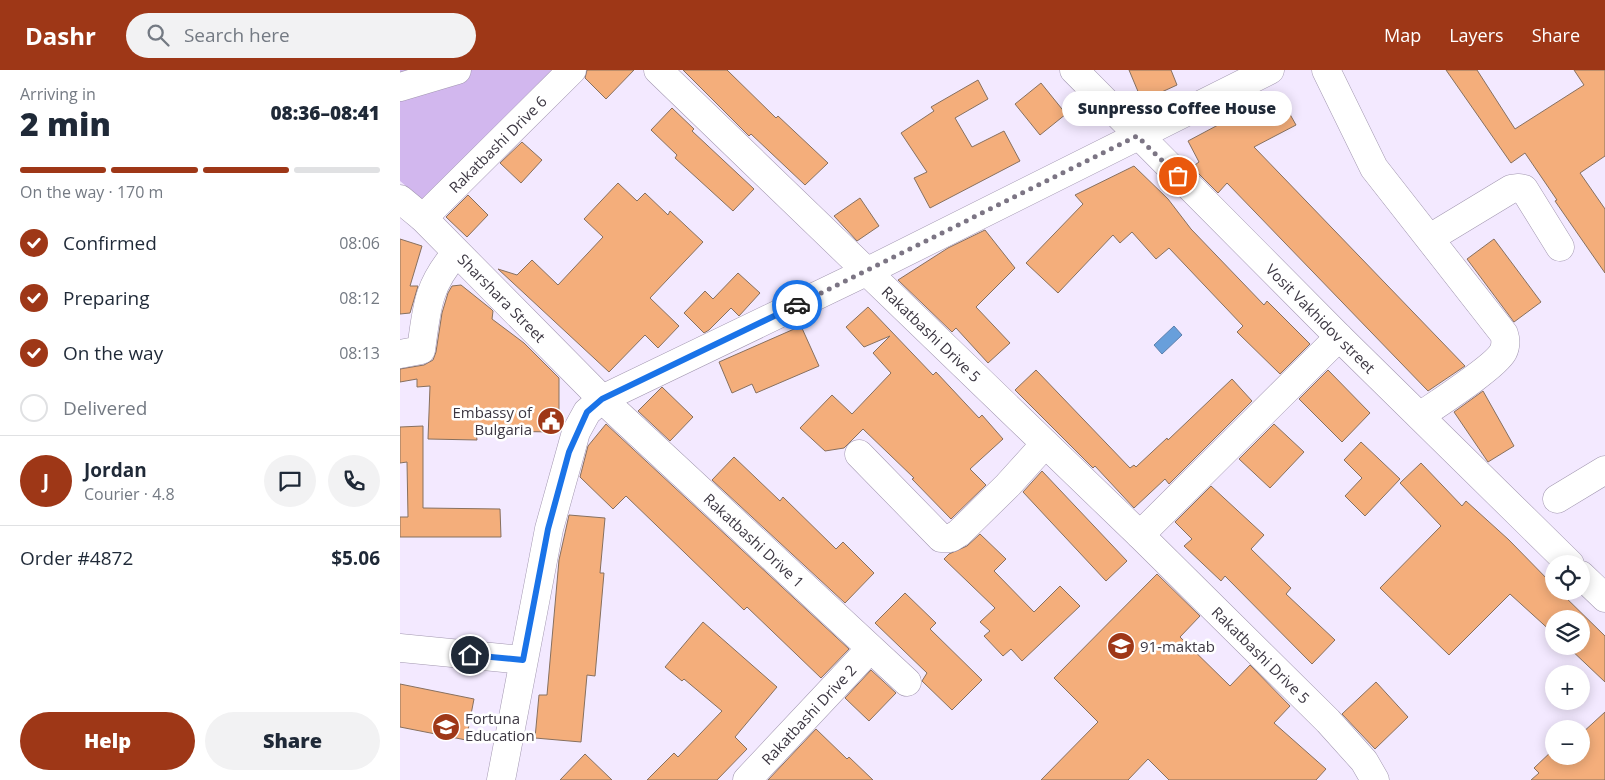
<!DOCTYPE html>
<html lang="en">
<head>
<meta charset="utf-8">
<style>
	body { margin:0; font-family:"Open Sans",sans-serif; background:#f2f2f3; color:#1f2937; height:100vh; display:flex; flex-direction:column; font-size:19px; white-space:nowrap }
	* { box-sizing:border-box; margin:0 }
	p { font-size:16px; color:#747a83 }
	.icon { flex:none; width:28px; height:28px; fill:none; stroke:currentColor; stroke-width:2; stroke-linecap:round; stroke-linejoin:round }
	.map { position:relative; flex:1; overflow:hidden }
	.details { display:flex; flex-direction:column; background:#fff; width:400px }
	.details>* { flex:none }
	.controls { position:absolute; left:1145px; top:485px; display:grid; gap:10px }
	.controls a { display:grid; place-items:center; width:45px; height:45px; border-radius:50%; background:#fff; box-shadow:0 2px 12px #0003; font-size:25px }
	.pin { position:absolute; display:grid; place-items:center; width:42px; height:42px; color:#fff; margin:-21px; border:2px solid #fff; border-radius:50%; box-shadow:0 1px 5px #0007 }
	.courier { position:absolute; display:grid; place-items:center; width:50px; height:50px; margin:-25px; border:4px solid #1a73e8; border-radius:50%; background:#fff; color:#222; box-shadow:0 1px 6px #0007 }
	.bubble { position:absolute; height:35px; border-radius:18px; background:#fff; box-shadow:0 2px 12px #0003; font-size:16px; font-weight:800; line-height:35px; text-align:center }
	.head em { font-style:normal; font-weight:800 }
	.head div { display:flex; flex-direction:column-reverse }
	.head { display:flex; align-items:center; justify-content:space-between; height:85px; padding:0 20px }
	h1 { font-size:32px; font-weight:800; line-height:38px }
	.bar { display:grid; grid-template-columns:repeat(4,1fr); gap:8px 5px; align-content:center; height:60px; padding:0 20px }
	.bar i { height:6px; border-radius:4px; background:#e0e1e3 }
	.bar .selected { background:#9e3717 }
	.bar p { grid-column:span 4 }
	.line { display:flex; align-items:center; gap:12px; padding:0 20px; border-top:1px solid #e0e1e3 }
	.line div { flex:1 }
	.round { display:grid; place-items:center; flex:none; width:52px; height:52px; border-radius:26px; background:#f2f2f3 }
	ol { padding:0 20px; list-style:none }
	li { display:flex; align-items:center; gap:15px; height:55px }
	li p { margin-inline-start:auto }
	li .icon { padding:5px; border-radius:50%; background:#9e3717; color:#fff; stroke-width:4 }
	li:last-child { color:#747a83 }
	li i { width:28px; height:28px; border:2px solid #e0e1e3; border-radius:50% }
	.primary-button { display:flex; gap:10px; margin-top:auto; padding:10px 20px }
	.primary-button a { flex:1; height:58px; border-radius:30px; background:#9e3717; color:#fff; font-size:20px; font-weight:800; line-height:58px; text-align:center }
	.primary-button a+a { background:#f2f2f3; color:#1f2937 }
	header { display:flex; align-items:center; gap:30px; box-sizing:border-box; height:70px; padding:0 25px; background:#9e3717; color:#fff }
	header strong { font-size:24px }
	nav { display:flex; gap:28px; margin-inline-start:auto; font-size:18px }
	.search { width:350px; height:45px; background:#f2f2f3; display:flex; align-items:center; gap:12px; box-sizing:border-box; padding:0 18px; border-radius:28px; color:#747a83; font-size:19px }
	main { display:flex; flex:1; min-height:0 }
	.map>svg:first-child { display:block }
	.green { fill:#d2b7ee }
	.water { fill:#689fdb; stroke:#5b80ad }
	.building { fill:#f4ae7b; stroke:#87705f }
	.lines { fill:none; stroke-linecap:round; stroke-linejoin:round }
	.minor-casing { stroke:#a297b0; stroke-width:29 }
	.minor { stroke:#fff; stroke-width:28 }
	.done { stroke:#7c7584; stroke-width:5; stroke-dasharray:0 9 }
	.route { stroke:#1a73e8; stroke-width:6 }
	.labels { text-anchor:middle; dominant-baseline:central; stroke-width:5; stroke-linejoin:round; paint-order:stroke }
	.street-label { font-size:15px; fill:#3c3742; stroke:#fff }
	.poi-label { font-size:15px; fill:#3c3742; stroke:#fff; text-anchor:start }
</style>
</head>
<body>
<header>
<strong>Dashr</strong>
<div class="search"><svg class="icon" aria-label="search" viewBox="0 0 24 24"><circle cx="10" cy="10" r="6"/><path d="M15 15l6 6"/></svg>Search here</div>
<nav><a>Map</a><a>Layers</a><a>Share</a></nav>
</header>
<main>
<section class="details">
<div class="head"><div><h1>2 min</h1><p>Arriving in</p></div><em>08:36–08:41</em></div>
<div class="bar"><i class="selected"></i><i class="selected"></i><i class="selected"></i><i></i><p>On the way · 170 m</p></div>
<ol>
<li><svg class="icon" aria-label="check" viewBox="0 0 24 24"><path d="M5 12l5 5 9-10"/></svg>Confirmed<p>08:06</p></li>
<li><svg class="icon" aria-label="check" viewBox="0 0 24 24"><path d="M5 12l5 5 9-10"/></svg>Preparing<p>08:12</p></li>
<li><svg class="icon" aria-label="check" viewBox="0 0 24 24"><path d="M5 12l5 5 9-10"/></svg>On the way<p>08:13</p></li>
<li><i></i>Delivered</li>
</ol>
<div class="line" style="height:90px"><b class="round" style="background:#9e3717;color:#fff">J</b><div><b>Jordan</b><p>Courier · 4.8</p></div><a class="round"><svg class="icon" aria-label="chat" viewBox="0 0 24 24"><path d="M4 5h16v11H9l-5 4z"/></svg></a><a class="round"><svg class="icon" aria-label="phone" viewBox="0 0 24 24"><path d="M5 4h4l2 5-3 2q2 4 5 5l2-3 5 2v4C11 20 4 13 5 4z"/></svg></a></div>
<div class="line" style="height:65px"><div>Order #4872</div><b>$5.06</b></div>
<div class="primary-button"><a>Help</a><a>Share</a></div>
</section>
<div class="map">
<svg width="1205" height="710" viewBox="0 0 1205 710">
	<rect width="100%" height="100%" fill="#f3e9ff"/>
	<path class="green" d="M0,0H153L25,132L0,111Z"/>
	<path class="water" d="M774,256L782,265L762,284L754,275Z"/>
	<path class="building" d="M187,0H234L206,29L185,8Z
		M283,0H327L376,48L378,46L428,93L405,115L351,64L349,66Z
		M729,0H771L777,15L742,31Z
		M1046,0H1077L1115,59L1184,15L1174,0H1205V86L1180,103L1205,139V203L1155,131L1157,130L1125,83L1111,93Z
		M578,10L588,29L555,48L572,77L604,61L620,91L530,138L514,108L527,102L501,63L534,41L531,37Z
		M641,13L666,44L640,65L615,34Z
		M878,23L896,55L854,77L1065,296L1028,321L827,113L818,123L792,97L799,92L788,71Z
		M272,38L294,59L292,61L354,119L333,141L275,88L277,85L251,60Z
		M122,72L142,90L121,113L100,93Z
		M734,96L768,129L791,159L864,235L867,231L910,274L880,304L837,262L843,256L769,178L756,189L732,162L720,173L713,165L658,223L626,193L683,134L675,125Z
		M218,113L237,131L245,123L268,145L270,141L303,172L250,228L279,256L258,278L245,265L209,302L98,199L117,205L132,190L158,215L203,167L184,149Z
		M68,125L88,145L67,167L46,147Z
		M460,128L479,156L457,171L434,146Z
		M585,160L615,198L576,237L610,273L588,293L556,258L552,262L498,210L548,178Z
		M0,169L22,176L10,216H18L10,243L0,244Z
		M1094,169L1141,232L1114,252L1067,189Z
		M338,203L360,223L339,246L331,238L309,260L304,263L284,243L305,221L313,229Z
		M61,215L91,239L93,241L92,249L124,273L159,308V362L76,361L77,370L28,369L30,316L17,317V309L0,312V299L24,295L33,290L36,282L42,243L48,223L52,216Z
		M468,237L533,305L536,302L579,348L582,345L603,369L570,399L586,415L551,449L512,409L514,408L463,359L444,378L425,381L400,358L432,325L452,344L491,303L473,283L490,266L464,277L446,257Z
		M401,256L419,296L356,323L352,314L332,323L319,292Z
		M636,300L730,398L734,395L736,397L767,368L768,370L832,309L852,331L769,414L765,409L734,438L695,396L693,398L615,320Z
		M928,300L970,343L942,372L899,329Z
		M262,317L293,347L270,371L238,341Z
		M1083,321L1114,376L1088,392L1054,342Z
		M206,354L449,579L421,608L347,537L344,540L226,426L213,439L180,407L188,376Z
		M874,354L904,382L870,418L839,389Z
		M23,356V438L100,439L101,467H0V447H8L7,392L0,393V357Z
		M961,372L1000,409L965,446L945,426L962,408L944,390Z
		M334,387L380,431L383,427L436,479L443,472L474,503L445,533L312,410Z
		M1021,393L1062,436L1066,431L1109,470L1154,516V521H1159L1205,566V612L1167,576H1181V549H1154V564L1110,524L1049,585L980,518L1041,456L1000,413Z
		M642,401L727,491L706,511L623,422Z
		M811,416L864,465L851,479L891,518L886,524L935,570L912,594L825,506L821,511L784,476L792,469L775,452Z
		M169,445L205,448L200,503H204L195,606L187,605L181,672L135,668L139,625H147L159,490Z
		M580,464L606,489L594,501L634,542L660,516L680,536L622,591L611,579L603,586L584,566L590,561L580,552L595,538L544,489L549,484L567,476Z
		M757,504L800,546L780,567L830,616L850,595L890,636L874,653L926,699L916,710H769L748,689L728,710H641L698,652L654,608Z
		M505,523L536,553L530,559L582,610L552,640L522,611L527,603L475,553Z
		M303,552L377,617L335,667L347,679L317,710H247L274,683L278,687L322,641L284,609L282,611L265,597Z
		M471,600L496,623L469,651L445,628Z
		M976,612L1008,647L975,679L942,644Z
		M0,614L74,629L66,670L0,657Z
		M1205,642V710H1131L1139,703L1134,698L1154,679V689L1157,686H1181V664Z
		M416,659L447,689L449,687L473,710H368Z
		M185,684L212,710H160Z"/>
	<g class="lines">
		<g class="minor-casing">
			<g id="minor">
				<path id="s1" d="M258,0L740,465L928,651L964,691L975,710"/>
				<path id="s2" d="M674,0L939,267L1170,494"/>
				<path d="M926,0L974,98L1104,264C1106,270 1106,276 1103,282C1095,297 1037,334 1020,346"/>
				<path d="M0,17L57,0"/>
				<path id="s3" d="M0,129L23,148L202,329L507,612"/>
				<path id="s4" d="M23,148L172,0"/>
				<path d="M1030,168L1111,119L1119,118L1124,119L1160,177"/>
				<path d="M0,284L21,280C27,237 27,217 56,183"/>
				<path d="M459,384L541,468H551L559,463L608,415L645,374"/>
				<path d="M1157,429L1205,400"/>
				<path d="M740,465L939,267"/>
				<path d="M1181,505L1205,528"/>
				<path d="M0,578L123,590"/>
				<path d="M101,710L149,459L176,362L187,342L202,329L466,202L870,0"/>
				<path id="s5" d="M347,710L470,579"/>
			</g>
		</g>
		<use href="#minor" class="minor"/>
	</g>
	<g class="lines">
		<path class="done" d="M397,235L737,66L778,106"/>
		<path class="route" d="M70,585L123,590L148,459L169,382L187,342L202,329L397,235"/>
	</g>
	<defs>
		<g id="civic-disc" transform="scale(1.4375)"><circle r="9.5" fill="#9e3717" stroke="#fff"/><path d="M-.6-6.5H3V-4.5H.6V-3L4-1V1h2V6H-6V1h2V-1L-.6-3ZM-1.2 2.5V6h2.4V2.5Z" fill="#fff"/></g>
		<g id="school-disc" transform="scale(1.4375)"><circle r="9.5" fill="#9e3717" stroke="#fff"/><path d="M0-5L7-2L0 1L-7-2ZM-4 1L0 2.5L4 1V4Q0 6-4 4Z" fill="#fff"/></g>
	</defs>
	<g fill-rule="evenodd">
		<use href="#civic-disc" x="151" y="351"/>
		<use href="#school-disc" x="721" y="576"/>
		<use href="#school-disc" x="46" y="657"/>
	</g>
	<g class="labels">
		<g class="street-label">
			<text stroke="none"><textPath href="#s4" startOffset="105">Rakatbashi Drive 6</textPath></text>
			<text stroke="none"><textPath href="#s3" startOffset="142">Sharshara Street</textPath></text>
			<text stroke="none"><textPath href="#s2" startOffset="350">Vosit Vakhidov street</textPath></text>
			<text stroke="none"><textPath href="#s1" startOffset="380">Rakatbashi Drive 5</textPath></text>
			<text stroke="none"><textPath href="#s3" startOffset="492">Rakatbashi Drive 1</textPath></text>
			<text stroke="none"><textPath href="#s1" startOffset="840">Rakatbashi Drive 5</textPath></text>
			<text stroke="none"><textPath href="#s5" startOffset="90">Rakatbashi Drive 2</textPath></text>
		</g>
		<g class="poi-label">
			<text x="132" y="342" text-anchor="end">Embassy of<tspan x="132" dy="17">Bulgaria</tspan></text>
			<text x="740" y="576">91-maktab</text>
			<text x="65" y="648">Fortuna<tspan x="65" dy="17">Education</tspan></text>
		</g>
	</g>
</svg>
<div class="controls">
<a><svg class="icon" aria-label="locate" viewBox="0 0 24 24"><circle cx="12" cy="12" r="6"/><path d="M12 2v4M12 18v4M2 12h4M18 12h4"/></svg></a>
<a><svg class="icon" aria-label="layers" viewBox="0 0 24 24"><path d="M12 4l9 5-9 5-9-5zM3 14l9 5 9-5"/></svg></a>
<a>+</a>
<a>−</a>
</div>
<div class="pin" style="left:778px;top:106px;background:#ea580c"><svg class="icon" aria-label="bag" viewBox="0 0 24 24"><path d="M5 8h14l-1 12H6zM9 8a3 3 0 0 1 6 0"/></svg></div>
<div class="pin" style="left:70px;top:585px;background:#1f2937"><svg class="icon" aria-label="home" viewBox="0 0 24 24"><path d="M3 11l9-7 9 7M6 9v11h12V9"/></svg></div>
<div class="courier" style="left:397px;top:235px"><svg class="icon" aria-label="car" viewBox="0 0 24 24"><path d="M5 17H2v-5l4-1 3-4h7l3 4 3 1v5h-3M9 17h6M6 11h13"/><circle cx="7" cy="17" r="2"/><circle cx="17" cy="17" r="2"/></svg></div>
<div class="bubble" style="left:662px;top:21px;width:230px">Sunpresso Coffee House</div>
</div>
</main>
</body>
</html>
